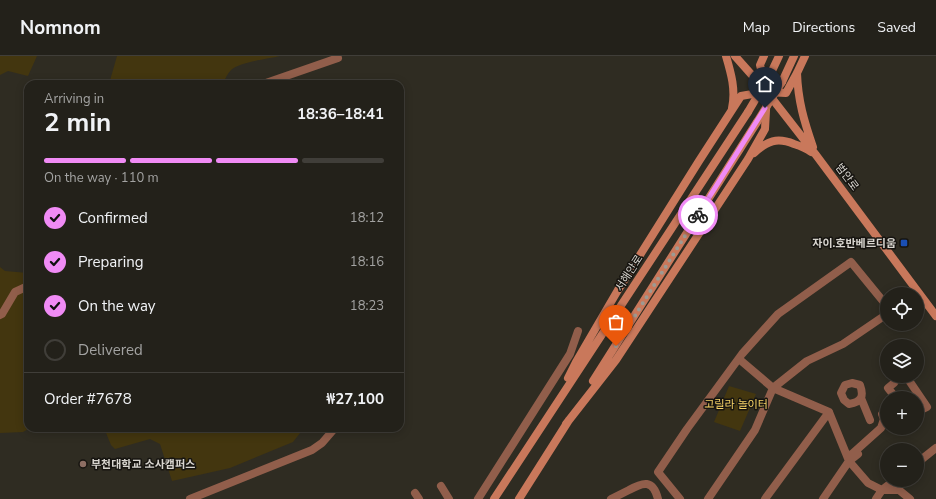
<!DOCTYPE html>
<html lang="en">
<head>
<meta charset="utf-8">
<style>
	body { margin:0; font-family:"Nunito Sans","Noto Sans KR",sans-serif; background:#2b2923; color:#f1f3f6; height:100vh; display:flex; flex-direction:column; font-size:15px; white-space:nowrap }
	* { box-sizing:border-box; margin:0 }
	p { font-size:13px; color:#a3a3a2 }
	.icon { flex:none; width:22px; height:22px; fill:none; stroke:currentColor; stroke-width:2; stroke-linecap:round; stroke-linejoin:round }
	.map { position:relative; flex:1; overflow:hidden }
	.drawer { position:absolute; left:24px; top:24px; width:380px; height:352px; display:flex; flex-direction:column; background:#23211a; border-radius:12px; box-shadow:0 2px 10px #0003,0 0 0 1px #403e39 }
	.drawer>* { flex:none }
	.fabs { position:absolute; left:880px; top:231px; display:grid; gap:8px }
	.fabs a { display:grid; place-items:center; width:44px; height:44px; border-radius:50%; background:#23211a; box-shadow:0 2px 10px #0003,0 0 0 1px #403e39; font-size:20px }
	.pin { position:absolute; display:grid; place-items:center; width:34px; height:34px; color:#fff; margin:-41px -17px; border-radius:50% 50% 50% 0; rotate:-45deg; box-shadow:0 0 4px #0007 }
	.pin .icon { rotate:45deg }
	.courier { position:absolute; display:grid; place-items:center; width:40px; height:40px; margin:-20px; border:3px solid #f08bf5; border-radius:50%; background:#fff; color:#222; box-shadow:0 1px 5px #0007 }
	.head em { font-style:normal; font-weight:700 }
	.head div { display:flex; flex-direction:column-reverse }
	.head { display:flex; align-items:center; justify-content:space-between; height:68px; padding:0 20px }
	h1 { font-size:26px; font-weight:700; line-height:30px }
	.bar { display:grid; grid-template-columns:repeat(4,1fr); gap:6px 4px; align-content:center; height:48px; padding:0 20px }
	.bar i { height:5px; border-radius:3px; background:#403e39 }
	.bar .active { background:#f08bf5 }
	.bar p { grid-column:span 4 }
	.line { display:flex; align-items:center; gap:10px; padding:0 20px; border-top:1px solid #403e39 }
	.line div { flex:1 }
	ol { padding:0 20px; list-style:none }
	li { display:flex; align-items:center; gap:12px; height:44px }
	li p { margin-inline-start:auto }
	li .icon { padding:4px; border-radius:50%; background:#f08bf5; color:#111; stroke-width:4 }
	li:last-child { color:#a3a3a2 }
	li i { width:22px; height:22px; border:2px solid #403e39; border-radius:50% }
	header { display:flex; align-items:center; gap:24px; box-sizing:border-box; height:56px; padding:0 20px; background:#23211a; border-bottom:1px solid #403e39 }
	header strong { font-size:19px }
	nav { display:flex; gap:22px; margin-inline-start:auto; font-size:14px }
	.map>svg:first-child { display:block }
	.green { fill:#43360f }
	.lines { fill:none; stroke-linecap:round; stroke-linejoin:round }
	.street { stroke:#915e4b; stroke-width:8 }
	.secondary { stroke:#c9785b; stroke-width:8 }
	.secondary-bridge { stroke:#c9785b; stroke-width:8 }
	.done { stroke:#9d9a92; stroke-width:4; stroke-dasharray:0 7.2 }
	.route { stroke:#f08bf5; stroke-width:5 }
	.transit-dot { fill:#1a4fb4; stroke:#161410; stroke-width:1.5 }
	.education-dot { fill:#8d6e63; stroke:#161410; stroke-width:1.5 }
	.labels { text-anchor:middle; dominant-baseline:central; stroke-width:3; stroke-linejoin:round; paint-order:stroke }
	.street-label { font-size:11px; fill:#d8d5cf; stroke:#161410 }
	.poi-label { font-size:11px; font-weight:bold; fill:#d8d5cf; stroke:#161410; text-anchor:end }
	.park-label { font-size:11px; fill:#f7d367; stroke:#161410 }
</style>
</head>
<body>
<header>
<strong>Nomnom</strong>
<nav><a>Map</a><a>Directions</a><a>Saved</a></nav>
</header>
<div class="map">
<svg width="936" height="443" viewBox="0 0 936 443">
	<rect width="100%" height="100%" fill="#2f2c22"/>
	<path class="green" d="M0,0H37L28,20L8,15L0,19Z
		M117,0H280C267,3 240,6 231,14C227,18 225,23 223,28H109Z
		M0,211L5,215L28,217V372H30L23,376L0,377Z
		M729,330L756,338L740,375L714,366Z
		M104,372H304L293,386L230,412L172,425L160,388L150,383L115,393L111,389Z"/>
	<g class="lines">
		<path class="street" d="M263,28L338,2
			M0,259L2,258L15,236L28,230
			M739,303L773,332L829,356L847,400L852,398L881,372L884,363L882,358L887,353
			M906,320L927,351L917,356
			M852,327L860,329C864,340 862,346 849,348L844,344L841,337L845,329Z
			M861,342L870,364
			M896,342L888,332L894,327L898,320
			M847,400L849,405L868,427L882,434H899L910,443
			M917,407L936,392
			M441,430L449,443
			M415,437L419,443
			M190,443L312,394L322,387L335,372
			M478,443L570,298L578,275
			M611,443C617,440 623,437 629,434C643,426 653,423 658,443
			M680,443L658,416L687,373L742,298L778,258L851,206L887,250
			M708,443L755,374L773,332L807,305L843,288L887,258
			M765,443L829,356
			M823,443L849,405L858,398
			M876,443L882,434L895,424"/>
		<path class="secondary" d="M726,0C731,17 736,34 732,52
			M735,0L767,36L816,99L936,260
			M764,0L760,9L766,33
			M771,17L779,0
			M797,17C798,45 804,65 813,91
			M782,26L794,0
			M754,97C767,85 777,81 794,88C800,90 806,92 811,96
			M568,322L576,306L618,234L699,105L741,40L764,36
			M593,325L757,66
			M566,368L616,304L748,103L765,73L767,36L786,37L797,17L805,0
			M494,443L748,56
			M519,443L569,364"/>
		<path class="secondary-bridge" d="M748,56L771,17
			M757,66L782,26"/>
	</g>
	<g class="lines">
		<path class="done" d="M616,290L698,159"/>
		<path class="route" d="M698,159L765,52"/>
	</g>
	<rect class="transit-dot" x="900" y="183" width="8" height="8" rx="2"/>
	<circle class="education-dot" cx="83" cy="408" r="4"/>
	<g class="labels">
		<g class="street-label">
			<text transform="translate(847 121) rotate(53)">범안로</text>
			<text transform="translate(629 217) rotate(-57)">서해안로</text>
		</g>
		<g class="poi-label">
			<text x="896" y="187">자이.호반베르디움</text>
			<text x="91" y="408" text-anchor="start">부천대학교 소사캠퍼스</text>
		</g>
		<g class="park-label">
			<text x="736" y="348">고릴라 놀이터</text>
		</g>
	</g>
</svg>
<div class="fabs">
<a><svg class="icon" aria-label="locate" viewBox="0 0 24 24"><circle cx="12" cy="12" r="6"/><path d="M12 2v4M12 18v4M2 12h4M18 12h4"/></svg></a>
<a><svg class="icon" aria-label="layers" viewBox="0 0 24 24"><path d="M12 4l9 5-9 5-9-5zM3 14l9 5 9-5"/></svg></a>
<a>+</a>
<a>−</a>
</div>
<div class="pin" style="left:616px;top:290px;background:#ea580c"><svg class="icon" aria-label="bag" viewBox="0 0 24 24"><path d="M5 8h14l-1 12H6zM9 8a3 3 0 0 1 6 0"/></svg></div>
<div class="pin" style="left:765px;top:52px;background:#1f2937"><svg class="icon" aria-label="home" viewBox="0 0 24 24"><path d="M3 11l9-7 9 7M6 9v11h12V9"/></svg></div>
<div class="courier" style="left:698px;top:159px"><svg class="icon" aria-label="bike" viewBox="0 0 24 24"><circle cx="6" cy="16" r="4"/><circle cx="18" cy="16" r="4"/><path d="M6 16l4-8h5l3 8M10 8l3 8H6M13 5h3"/></svg></div>
<section class="drawer">
<div class="head"><div><h1>2 min</h1><p>Arriving in</p></div><em>18:36–18:41</em></div>
<div class="bar"><i class="active"></i><i class="active"></i><i class="active"></i><i></i><p>On the way · 110 m</p></div>
<ol>
<li><svg class="icon" aria-label="check" viewBox="0 0 24 24"><path d="M5 12l5 5 9-10"/></svg>Confirmed<p>18:12</p></li>
<li><svg class="icon" aria-label="check" viewBox="0 0 24 24"><path d="M5 12l5 5 9-10"/></svg>Preparing<p>18:16</p></li>
<li><svg class="icon" aria-label="check" viewBox="0 0 24 24"><path d="M5 12l5 5 9-10"/></svg>On the way<p>18:23</p></li>
<li><i></i>Delivered</li>
</ol>
<div class="line" style="height:52px"><div>Order #7678</div><b>₩27,100</b></div>
</section>
</div>
</body>
</html>
